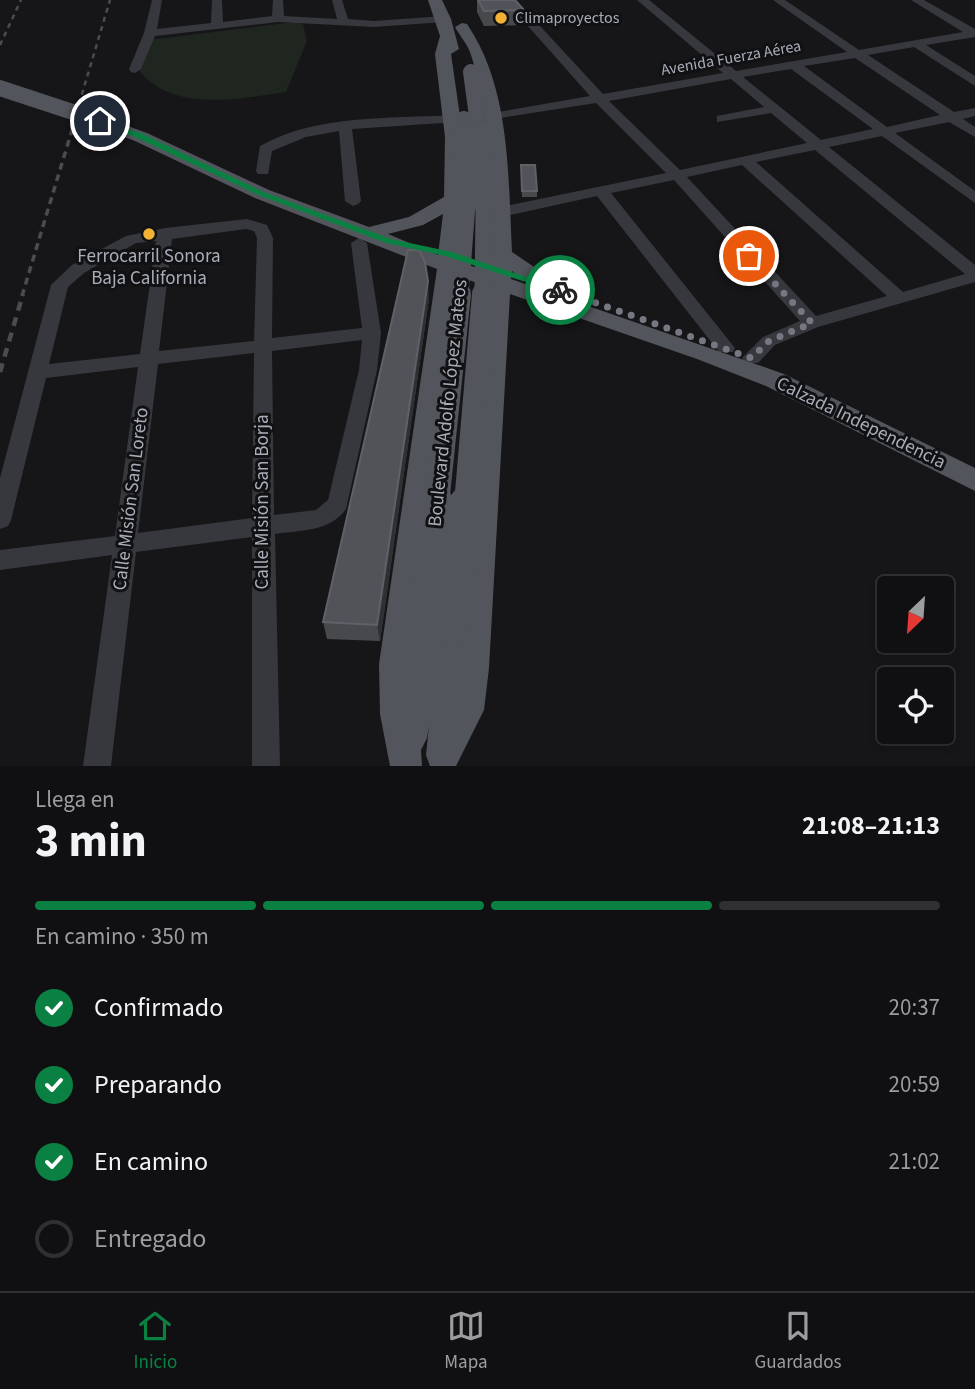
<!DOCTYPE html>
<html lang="es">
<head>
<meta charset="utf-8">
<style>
	body { margin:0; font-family:"Source Sans 3",sans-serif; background:#19191b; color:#f1f3f6; height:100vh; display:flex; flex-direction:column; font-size:26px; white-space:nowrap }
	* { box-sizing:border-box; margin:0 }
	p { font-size:23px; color:#9c9d9f }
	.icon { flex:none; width:38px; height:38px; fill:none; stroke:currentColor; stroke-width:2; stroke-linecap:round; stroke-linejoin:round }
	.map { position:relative; height:766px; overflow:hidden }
	.panel { display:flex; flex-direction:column; background:#101012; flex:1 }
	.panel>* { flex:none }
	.needle { width:46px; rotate:205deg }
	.buttons { position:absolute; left:877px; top:576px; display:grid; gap:14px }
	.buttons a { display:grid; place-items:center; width:77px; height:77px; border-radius:7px; background:#101012; box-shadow:0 4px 10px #0003,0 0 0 2px #303032; font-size:35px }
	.pin { position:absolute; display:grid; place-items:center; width:60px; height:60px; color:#fff; margin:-30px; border:4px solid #fff; border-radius:50%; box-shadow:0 2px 7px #0007 }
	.courier { position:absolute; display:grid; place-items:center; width:70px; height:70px; margin:-35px; border:5px solid #0b8043; border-radius:50%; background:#fff; color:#222; box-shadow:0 2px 9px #0007 }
	.head em { font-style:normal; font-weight:700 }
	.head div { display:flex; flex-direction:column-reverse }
	.head { display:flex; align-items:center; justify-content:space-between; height:119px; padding:0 35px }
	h1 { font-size:46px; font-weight:700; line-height:52px }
	.bar { display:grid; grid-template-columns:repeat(4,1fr); gap:10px 7px; align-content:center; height:84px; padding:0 35px }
	.bar i { height:9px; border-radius:5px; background:#303032 }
	.bar .selected { background:#0b8043 }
	.bar p { grid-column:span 4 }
	ol { padding:0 35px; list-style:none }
	li { display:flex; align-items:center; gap:21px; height:77px }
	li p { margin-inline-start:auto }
	li .icon { padding:7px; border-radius:50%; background:#0b8043; color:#fff; stroke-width:4 }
	li:last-child { color:#9c9d9f }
	li i { width:38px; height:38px; border:4px solid #303032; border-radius:50% }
	.menu { display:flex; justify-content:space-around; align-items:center; height:98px; border-top:2px solid #303032; background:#101012; font-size:19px; color:#9c9d9f }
	.menu a { display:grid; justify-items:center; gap:4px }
	.menu .selected { color:#0b8043 }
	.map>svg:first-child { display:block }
	.green { fill:#1e261f }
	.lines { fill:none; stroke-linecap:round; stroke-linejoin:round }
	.minor { fill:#37383d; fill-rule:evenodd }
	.major { fill:#53555c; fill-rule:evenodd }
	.rail-far2 { stroke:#4a4c52; stroke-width:2.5; stroke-dasharray:5 4.5; stroke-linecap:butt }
	.rail-far1 { stroke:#4a4c52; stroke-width:3.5; stroke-dasharray:7 5; stroke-linecap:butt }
	.rail { stroke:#4a4c52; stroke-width:4.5; stroke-dasharray:9 7; stroke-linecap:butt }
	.major-bridge-far3 { stroke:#53555c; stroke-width:16 }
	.major-bridge-far2 { stroke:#53555c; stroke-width:19 }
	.major-bridge-far1 { stroke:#53555c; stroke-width:24 }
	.major-bridge { stroke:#53555c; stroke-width:32 }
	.wall { fill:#47494d }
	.shaded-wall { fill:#2f3033 }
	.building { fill:#525359; stroke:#5f6168; stroke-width:2 }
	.route { fill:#0b8043 }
	.done { stroke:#757880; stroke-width:7; stroke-dasharray:0 12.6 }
	.poi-dot { fill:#f2b134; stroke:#111113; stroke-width:2.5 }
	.labels { text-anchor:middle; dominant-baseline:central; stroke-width:6; stroke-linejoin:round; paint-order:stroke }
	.far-poi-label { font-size:16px; fill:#a8adb8; stroke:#111113; text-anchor:start }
	.far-street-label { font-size:16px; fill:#a8adb8; stroke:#111113 }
	.poi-label { font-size:19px; fill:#a8adb8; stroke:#111113 }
	.street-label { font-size:19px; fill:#a8adb8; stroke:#111113 }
</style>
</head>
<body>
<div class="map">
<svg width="975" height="766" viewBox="0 0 975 766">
	<rect width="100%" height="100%" fill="#161618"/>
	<path class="green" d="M294,22L303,24L307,41L286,92C238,99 172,113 139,70L149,40Z"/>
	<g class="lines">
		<path class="minor" d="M152,0H162L157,29L211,23L212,0H222L223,22L272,16L273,0H283L284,16L337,19L332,0H342L348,19L374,21L444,16L450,19L444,22L374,27L278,22L155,36L141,69L135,73L131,72L129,69L144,33Z
			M505,0H516L603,94L723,73L637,0H649L736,71L847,52L773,0H785L859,50L963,32L911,0H924L975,29V37L926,45L975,76V86L914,47L868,55L954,112L975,108V116L963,119L975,127V137L949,122L895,133L975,191V203L882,136L829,147L975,265V282L818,327L775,345L758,363H744L742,358L763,337L800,321L674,180L611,193L735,348L733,352H719L597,196L501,217L493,212L501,207L666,173L596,103L488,120V114L493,113L590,96ZM855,58L940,115L887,127L804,66ZM791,69L873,129L821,140L743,77ZM731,79L764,107L717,116V122L771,113L807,143L680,170L609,101ZM815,150L965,274L903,292L756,162ZM742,165L887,296L816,316L687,177Z
			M452,115L459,119L457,122L352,129L361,201L358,204L353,206L345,201L339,131L306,137L272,151L268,174H258L256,171L260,146C317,114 389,119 452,115Z
			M247,219L267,225L273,238L272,338L362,328L351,243L359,238L367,243L381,333L377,370L346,509C330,532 300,530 275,534L280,766H252V537L136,552L111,766H83L112,555L0,570V550L115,536L138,367L46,378L11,520L8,526L0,529V478L51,285L72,265L126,236L165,228ZM246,229L254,231L257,238L254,341L159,351L172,239ZM156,241L140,354L49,364L68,287L84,273L136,243ZM362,340L359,370L328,500L316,510L274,515L272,351ZM254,353L252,518L138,533L158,364Z"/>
		<path class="major" d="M428,0H442L451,19L459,49L451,54L463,137L464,200L459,262L490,272C495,210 491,115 471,55C468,45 460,36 455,27L462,23L467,24C511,89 508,176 512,252L552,279L555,284L552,289L545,291L784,374L975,468V491L766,386L697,359L510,294L489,668L484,710L456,766H430L426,755L429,726L427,738L421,750L422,766H390L380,714L379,664L437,269L255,198L135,141L94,125L91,121L100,116L147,133L269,190L369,227L409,217L444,197L445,137L435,54L440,36ZM443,214L438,255L388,234L423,225ZM512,271L534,287L511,279ZM457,276L489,287L461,620L452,617L441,621L439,625L435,617L424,613L417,615Z"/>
		<path class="rail-far2" d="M0,45L21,0
			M71,131L110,0"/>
		<path class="rail-far1" d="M22,296L72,130"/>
		<path class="rail" d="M0,372L23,294"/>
		<path class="major-bridge-far3" d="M471,72L479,131
			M0,88L100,121
			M464,119L465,131"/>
		<path class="major-bridge-far2" d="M479,130L485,211L484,296
			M459,296L467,192L464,130"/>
		<path class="major-bridge-far1" d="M437,504L459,294
			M466,504L484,294"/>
		<path class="major-bridge" d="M424,627L437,502
			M452,631L466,502"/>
	</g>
	<path class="wall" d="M477,0H515L524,10L523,25L484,26L477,12Z
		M521,171L537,191V197H522Z
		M429,298L380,641L327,639L323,622Z"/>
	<path class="shaded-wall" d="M428,281L429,298L380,641L377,625Z"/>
	<path class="building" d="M478,0H515L524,10L484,11Z
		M521,165H535L537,191H522Z
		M408,250H419L425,262L428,281L377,625L323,622Z"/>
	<path class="route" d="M97,120L141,133L264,192L391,239L452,252L565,290L560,293L445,256L386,243L258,195L135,137L97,123Z"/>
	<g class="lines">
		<path class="done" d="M560,290L751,358L769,341L812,323L749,256"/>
	</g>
	<g class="poi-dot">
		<circle cx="501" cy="18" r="7"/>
		<circle cx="149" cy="234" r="7"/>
	</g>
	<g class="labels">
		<g class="far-poi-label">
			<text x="515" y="18">Climaproyectos</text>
		</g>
		<g class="far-street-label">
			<text transform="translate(731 58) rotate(-10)">Avenida Fuerza Aérea</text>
		</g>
		<g class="poi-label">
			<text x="149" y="256">Ferrocarril Sonora<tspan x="149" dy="22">Baja California</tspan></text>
		</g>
		<g class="street-label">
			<text transform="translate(448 403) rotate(-84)">Boulevard Adolfo López Mateos</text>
			<text transform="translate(861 423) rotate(26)">Calzada Independencia</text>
			<text transform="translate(131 499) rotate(-83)">Calle Misión San Loreto</text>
			<text transform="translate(262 502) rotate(-90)">Calle Misión San Borja</text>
		</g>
	</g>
</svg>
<div class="buttons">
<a><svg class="needle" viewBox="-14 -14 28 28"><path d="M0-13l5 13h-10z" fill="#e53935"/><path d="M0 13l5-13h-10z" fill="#9c9d9f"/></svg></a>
<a><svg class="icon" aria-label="locate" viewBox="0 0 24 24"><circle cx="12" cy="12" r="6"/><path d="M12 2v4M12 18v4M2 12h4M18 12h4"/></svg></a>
</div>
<div class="pin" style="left:749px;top:256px;background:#ea580c"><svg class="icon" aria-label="bag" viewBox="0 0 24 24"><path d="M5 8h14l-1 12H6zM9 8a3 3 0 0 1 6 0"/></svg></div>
<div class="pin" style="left:100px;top:121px;background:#1f2937"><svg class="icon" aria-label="home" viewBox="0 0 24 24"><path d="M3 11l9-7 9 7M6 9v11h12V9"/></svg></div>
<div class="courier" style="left:560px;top:290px"><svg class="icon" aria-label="bike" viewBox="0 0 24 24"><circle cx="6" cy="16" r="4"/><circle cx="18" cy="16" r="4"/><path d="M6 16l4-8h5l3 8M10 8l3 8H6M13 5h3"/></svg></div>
</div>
<section class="panel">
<div class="head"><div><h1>3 min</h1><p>Llega en</p></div><em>21:08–21:13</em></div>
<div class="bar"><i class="selected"></i><i class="selected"></i><i class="selected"></i><i></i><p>En camino · 350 m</p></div>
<ol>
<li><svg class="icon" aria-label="check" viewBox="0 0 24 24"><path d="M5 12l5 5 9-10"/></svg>Confirmado<p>20:37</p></li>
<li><svg class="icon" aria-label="check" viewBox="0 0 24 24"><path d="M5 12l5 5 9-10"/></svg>Preparando<p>20:59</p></li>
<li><svg class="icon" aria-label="check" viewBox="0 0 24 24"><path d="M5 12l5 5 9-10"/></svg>En camino<p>21:02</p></li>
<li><i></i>Entregado</li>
</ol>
</section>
<nav class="menu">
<a class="selected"><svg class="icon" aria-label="home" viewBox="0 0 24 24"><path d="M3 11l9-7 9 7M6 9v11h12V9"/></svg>Inicio</a>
<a><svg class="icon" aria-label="map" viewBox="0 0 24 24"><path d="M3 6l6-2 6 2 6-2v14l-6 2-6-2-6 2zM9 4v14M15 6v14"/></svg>Mapa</a>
<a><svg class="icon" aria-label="saved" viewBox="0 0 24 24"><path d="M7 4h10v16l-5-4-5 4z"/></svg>Guardados</a>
</nav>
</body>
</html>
